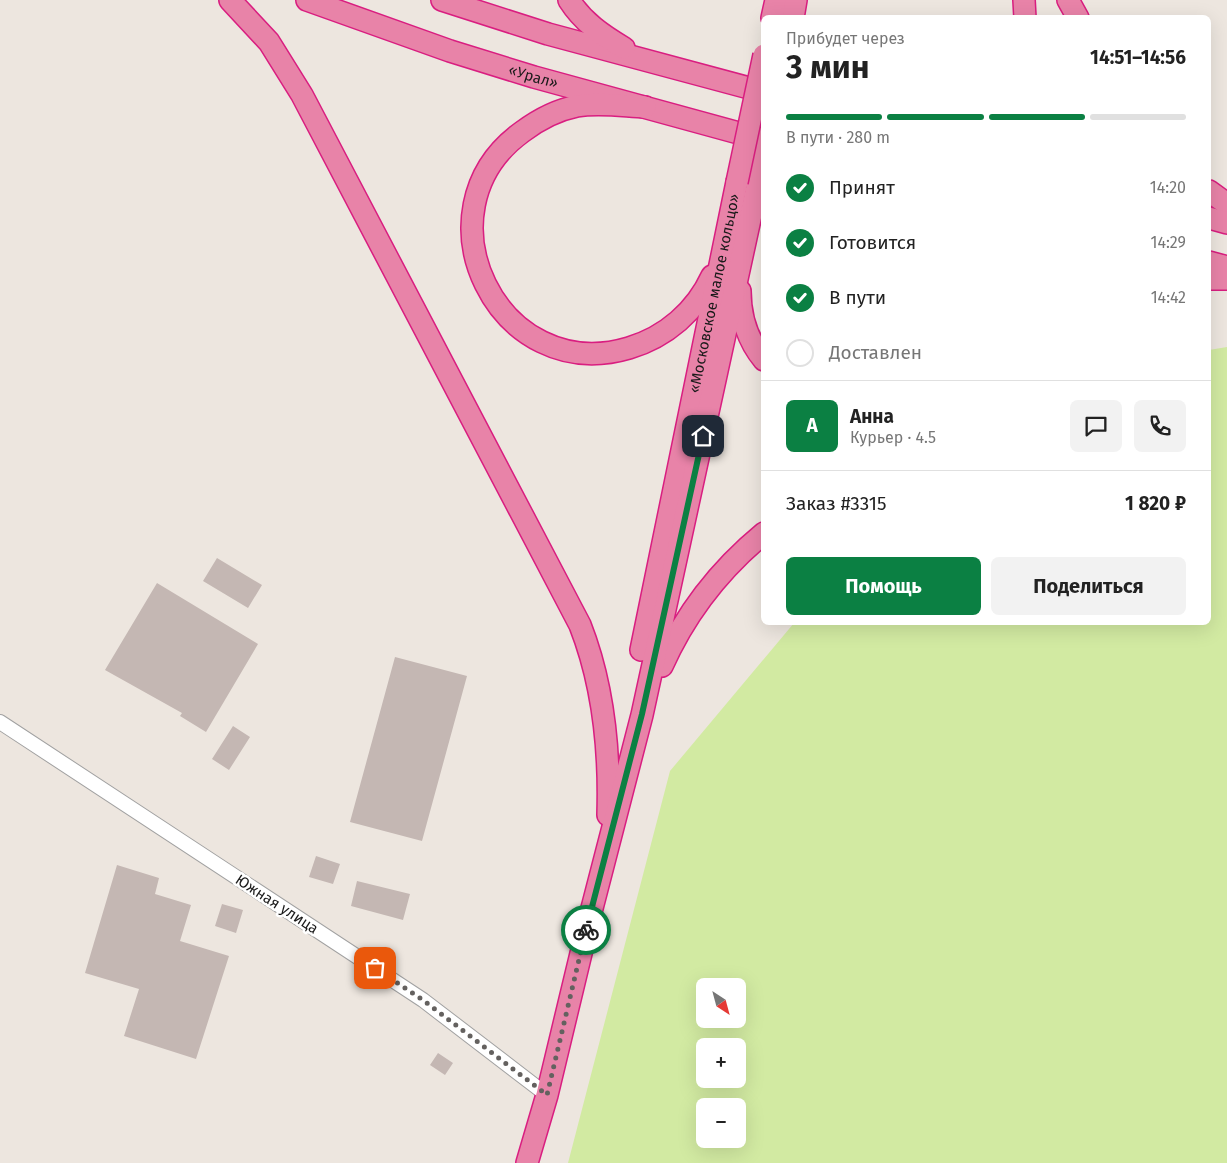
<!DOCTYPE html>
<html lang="ru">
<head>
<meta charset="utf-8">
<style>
	body { margin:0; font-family:"Fira Sans",sans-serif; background:#f2f2f2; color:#222; height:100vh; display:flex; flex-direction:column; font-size:19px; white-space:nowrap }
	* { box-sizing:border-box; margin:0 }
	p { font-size:16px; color:#767676 }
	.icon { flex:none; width:28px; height:28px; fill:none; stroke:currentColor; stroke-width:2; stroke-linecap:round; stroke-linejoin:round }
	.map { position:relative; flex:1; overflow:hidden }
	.panel { position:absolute; left:761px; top:15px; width:450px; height:610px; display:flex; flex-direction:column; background:#fff; border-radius:8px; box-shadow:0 5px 20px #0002 }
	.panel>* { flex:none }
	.needle { width:32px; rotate:144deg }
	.controls { position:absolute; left:696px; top:978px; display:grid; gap:10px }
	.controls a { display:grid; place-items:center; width:50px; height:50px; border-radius:8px; background:#fff; box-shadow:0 5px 20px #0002; font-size:25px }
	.pin { position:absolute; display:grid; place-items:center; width:42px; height:42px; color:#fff; margin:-21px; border-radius:10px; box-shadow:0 2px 8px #0006 }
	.courier { position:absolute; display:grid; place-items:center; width:50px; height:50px; margin:-25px; border:4px solid #0b8043; border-radius:50%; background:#fff; color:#222; box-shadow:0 1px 6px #0007 }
	.summary em { font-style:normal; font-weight:700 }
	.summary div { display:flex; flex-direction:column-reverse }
	.summary { display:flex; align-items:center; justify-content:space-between; height:85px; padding:0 25px }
	h1 { font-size:32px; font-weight:700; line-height:38px }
	.bar { display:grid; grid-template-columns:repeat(4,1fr); gap:8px 5px; align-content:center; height:60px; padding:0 25px }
	.bar i { height:6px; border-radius:4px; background:#e0e0e0 }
	.bar .current { background:#0b8043 }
	.bar p { grid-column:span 4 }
	.line { display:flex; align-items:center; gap:12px; padding:0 25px; border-top:1px solid #e0e0e0 }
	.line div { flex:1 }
	.round { display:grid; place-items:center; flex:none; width:52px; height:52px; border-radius:8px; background:#f2f2f2 }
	ol { padding:0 25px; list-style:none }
	li { display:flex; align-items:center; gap:15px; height:55px }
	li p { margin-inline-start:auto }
	li .icon { padding:5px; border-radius:50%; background:#0b8043; color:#fff; stroke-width:4 }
	li:last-child { color:#767676 }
	li i { width:28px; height:28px; border:2px solid #e0e0e0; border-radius:50% }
	.cta { display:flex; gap:10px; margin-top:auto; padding:10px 25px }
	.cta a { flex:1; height:58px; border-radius:8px; background:#0b8043; color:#fff; font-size:20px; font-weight:700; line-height:58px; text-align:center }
	.cta a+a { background:#f2f2f2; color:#222 }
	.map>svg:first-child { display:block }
	.grass { fill:#d2eaa2; fill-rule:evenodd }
	.building { fill:#c4b7b3 }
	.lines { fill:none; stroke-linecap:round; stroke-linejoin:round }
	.minor-casing { stroke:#a1a1a1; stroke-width:16 }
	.highway-casing { stroke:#d91e80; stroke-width:24 }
	.minor { stroke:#fff; stroke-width:14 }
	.highway { stroke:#e883a8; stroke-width:21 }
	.highway-bridge-casing { stroke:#d91e80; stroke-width:24; stroke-linecap:butt }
	.highway-bridge { stroke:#e883a8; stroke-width:21 }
	.done { stroke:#64615f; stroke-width:5; stroke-dasharray:0 9 }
	.route { stroke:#0b8043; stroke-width:6 }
	.labels { text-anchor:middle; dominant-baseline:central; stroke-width:5; stroke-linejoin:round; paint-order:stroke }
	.street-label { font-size:15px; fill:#1a1a1a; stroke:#fff }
</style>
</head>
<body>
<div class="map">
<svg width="1227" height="1163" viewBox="0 0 1227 1163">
	<rect width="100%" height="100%" fill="#ede6df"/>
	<path class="grass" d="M1227,347V1163H568L670,771L794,623L1209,622V350ZM705,986H738V1019H705ZM705,1046H738V1079H705ZM705,1106H738V1139H705Z"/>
	<path class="building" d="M217,558L262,585L248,608L203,581Z
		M157,583L258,644L206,732L180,716L182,713L105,670Z
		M395,657L467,676L422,841L350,822Z
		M233,726L250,737L229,770L212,759Z
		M316,856L340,864L333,884L309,877Z
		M117,865L159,878L155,894L191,905L180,941L229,956L196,1059L124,1036L139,989L85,973Z
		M357,881L410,894L403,920L351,906Z
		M222,904L243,910L236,933L215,926Z
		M438,1053L453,1063L445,1075L430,1065Z"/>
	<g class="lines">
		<g class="minor-casing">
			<path id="minor" d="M0,722L423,1000L547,1095"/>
		</g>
		<g class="highway-casing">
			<g id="highway">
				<path d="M230,0L269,42L302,95L580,625C604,686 610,750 608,815"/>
				<path id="s1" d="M307,0L450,51L534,77L764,140"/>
				<path d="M442,0L548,34L764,92"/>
				<path d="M569,0C583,22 602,35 624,48"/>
				<path d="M1024,0L1025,18"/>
				<path d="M1068,0L1078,18"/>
				<path d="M772,18L776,0"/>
				<path d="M793,18L796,0"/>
				<path d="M645,107C623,106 599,102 577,106C557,110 538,120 522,132C413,211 498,387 629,348C666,337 696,311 712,276"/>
				<path d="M1209,191L1227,204"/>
				<path d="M1209,218L1227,223"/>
				<path d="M1209,262L1227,267"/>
				<path d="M1209,279H1227"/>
				<path d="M740,291C740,316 748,341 764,360"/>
				<path id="s2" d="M641,650L737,182"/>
				<path d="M662,666C686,612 719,570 764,533"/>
				<path d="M527,1163L547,1095L590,916L642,715L764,155"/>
			</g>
		</g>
		<use href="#minor" class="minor"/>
		<use href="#highway" class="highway"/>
		<g class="highway-bridge-casing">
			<path id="highway-bridge" d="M737,182L764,55"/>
		</g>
		<use href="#highway-bridge" class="highway-bridge"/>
	</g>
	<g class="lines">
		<path class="done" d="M375,968L423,1000L547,1095L586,930"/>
		<path class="route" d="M586,930L642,714L703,436"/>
	</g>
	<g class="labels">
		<g class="street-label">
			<text stroke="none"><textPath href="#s1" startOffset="239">«Урал»</textPath></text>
			<text stroke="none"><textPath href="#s2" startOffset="364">«Московское малое кольцо»</textPath></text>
			<text transform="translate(277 904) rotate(33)">Южная улица</text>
		</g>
	</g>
</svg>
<div class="controls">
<a><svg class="needle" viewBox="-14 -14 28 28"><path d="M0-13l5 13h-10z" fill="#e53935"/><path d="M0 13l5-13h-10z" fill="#767676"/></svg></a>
<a>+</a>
<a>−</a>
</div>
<div class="pin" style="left:375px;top:968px;background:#ea580c"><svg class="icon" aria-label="bag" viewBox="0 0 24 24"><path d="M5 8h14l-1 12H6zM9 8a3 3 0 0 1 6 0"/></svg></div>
<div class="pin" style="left:703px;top:436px;background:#1f2937"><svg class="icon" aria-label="home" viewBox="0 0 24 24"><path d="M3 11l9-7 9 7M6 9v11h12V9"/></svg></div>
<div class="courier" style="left:586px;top:930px"><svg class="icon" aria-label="bike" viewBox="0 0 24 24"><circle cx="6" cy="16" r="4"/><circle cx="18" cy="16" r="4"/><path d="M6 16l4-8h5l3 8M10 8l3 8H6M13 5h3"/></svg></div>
<section class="panel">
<div class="summary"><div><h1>3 мин</h1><p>Прибудет через</p></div><em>14:51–14:56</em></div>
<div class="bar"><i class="current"></i><i class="current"></i><i class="current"></i><i></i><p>В пути · 280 m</p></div>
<ol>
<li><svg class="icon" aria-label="check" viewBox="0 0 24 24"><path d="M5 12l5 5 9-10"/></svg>Принят<p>14:20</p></li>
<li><svg class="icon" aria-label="check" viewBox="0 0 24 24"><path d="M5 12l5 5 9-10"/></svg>Готовится<p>14:29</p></li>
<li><svg class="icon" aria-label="check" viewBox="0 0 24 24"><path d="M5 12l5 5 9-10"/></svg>В пути<p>14:42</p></li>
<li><i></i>Доставлен</li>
</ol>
<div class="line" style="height:90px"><b class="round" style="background:#0b8043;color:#fff">А</b><div><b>Анна</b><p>Курьер · 4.5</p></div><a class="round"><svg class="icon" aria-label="chat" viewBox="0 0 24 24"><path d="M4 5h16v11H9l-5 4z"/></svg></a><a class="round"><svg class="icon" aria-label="phone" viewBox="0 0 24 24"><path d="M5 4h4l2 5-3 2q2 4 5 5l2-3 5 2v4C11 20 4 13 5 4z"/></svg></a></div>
<div class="line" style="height:65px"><div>Заказ #3315</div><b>1 820 ₽</b></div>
<div class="cta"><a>Помощь</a><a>Поделиться</a></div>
</section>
</div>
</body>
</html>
